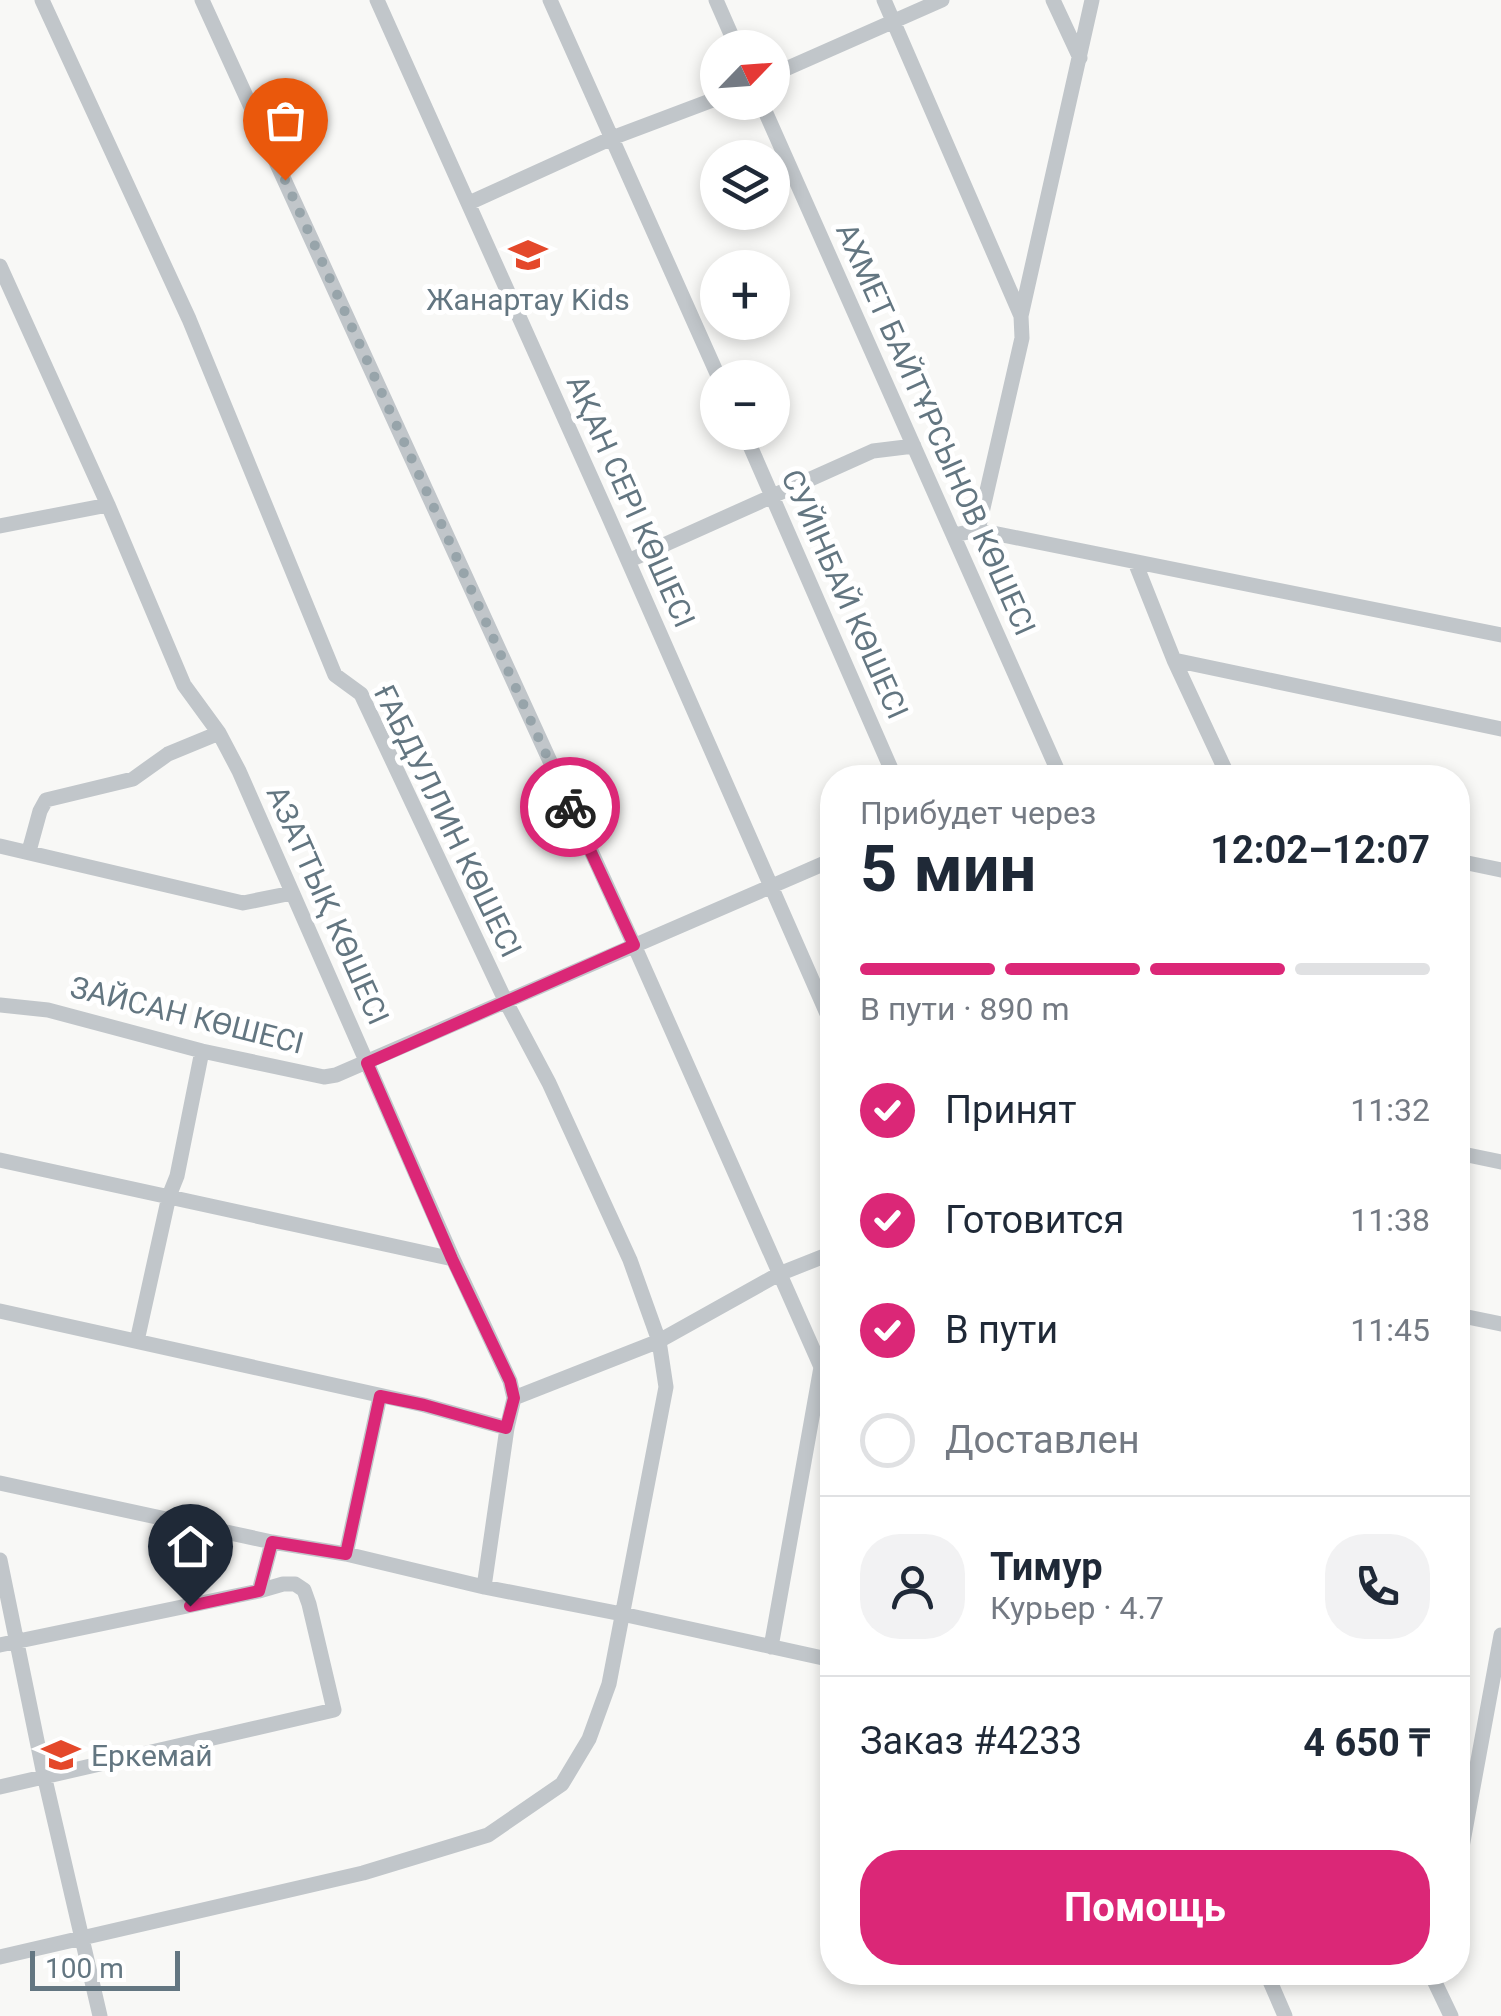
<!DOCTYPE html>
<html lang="ru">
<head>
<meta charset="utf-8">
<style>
	body { margin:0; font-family:Roboto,sans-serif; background:#f2f2f3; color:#1f2937; height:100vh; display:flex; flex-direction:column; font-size:38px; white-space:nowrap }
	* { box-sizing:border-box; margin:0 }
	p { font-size:32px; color:#747a83 }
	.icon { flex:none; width:55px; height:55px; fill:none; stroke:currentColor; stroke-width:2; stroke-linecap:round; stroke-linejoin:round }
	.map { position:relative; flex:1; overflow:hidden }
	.details { position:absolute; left:820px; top:765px; width:650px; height:1220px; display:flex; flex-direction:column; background:#fff; border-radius:40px; box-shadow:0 5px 15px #0003 }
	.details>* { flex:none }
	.needle { width:65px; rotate:65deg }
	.controls { position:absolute; left:700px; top:30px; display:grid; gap:20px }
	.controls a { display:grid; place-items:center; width:90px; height:90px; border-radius:50%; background:#fff; box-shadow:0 5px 15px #0003; font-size:50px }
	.scale { position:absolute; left:30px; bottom:25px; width:150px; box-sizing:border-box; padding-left:10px; border:5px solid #637681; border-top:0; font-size:28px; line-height:35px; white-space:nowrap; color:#637681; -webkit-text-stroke:8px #fff; paint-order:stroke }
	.pin { position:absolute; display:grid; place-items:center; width:85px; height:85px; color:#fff; margin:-102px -42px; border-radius:50% 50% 50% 0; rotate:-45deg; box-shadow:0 0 10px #0007 }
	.pin .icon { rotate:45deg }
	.courier { position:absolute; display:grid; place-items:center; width:100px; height:100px; margin:-50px; border:8px solid #db2777; border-radius:50%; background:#fff; color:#222; box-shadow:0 2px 12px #0007 }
	.overview em { font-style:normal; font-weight:700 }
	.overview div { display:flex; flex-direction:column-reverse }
	.overview { display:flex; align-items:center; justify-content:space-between; height:170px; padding:0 40px }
	h1 { font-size:65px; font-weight:700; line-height:75px }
	.bar { display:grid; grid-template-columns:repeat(4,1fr); gap:15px 10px; align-content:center; height:120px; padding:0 40px }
	.bar i { height:12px; border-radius:8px; background:#e0e1e3 }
	.bar .current { background:#db2777 }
	.bar p { grid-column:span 4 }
	.line { display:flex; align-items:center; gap:25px; padding:0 40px; border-top:2px solid #e0e1e3 }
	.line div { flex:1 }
	.round { display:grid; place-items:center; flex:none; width:105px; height:105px; border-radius:40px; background:#f2f2f3 }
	ol { padding:0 40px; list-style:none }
	li { display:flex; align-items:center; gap:30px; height:110px }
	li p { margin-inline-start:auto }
	li .icon { padding:10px; border-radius:50%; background:#db2777; color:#fff; stroke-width:4 }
	li:last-child { color:#747a83 }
	li i { width:55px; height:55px; border:5px solid #e0e1e3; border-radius:50% }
	.button { display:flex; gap:20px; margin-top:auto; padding:20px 40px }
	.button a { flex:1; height:115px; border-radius:40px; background:#db2777; color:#fff; font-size:40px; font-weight:700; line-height:115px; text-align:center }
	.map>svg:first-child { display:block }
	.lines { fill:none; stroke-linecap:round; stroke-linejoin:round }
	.minor { stroke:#c1c6ca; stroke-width:15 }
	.done { stroke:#97a4aa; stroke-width:10; stroke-dasharray:0 18 }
	.route { stroke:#db2777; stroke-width:12 }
	.labels { text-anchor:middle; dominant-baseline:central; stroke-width:10; stroke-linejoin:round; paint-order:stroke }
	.poi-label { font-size:30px; fill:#637681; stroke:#fff }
	.street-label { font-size:30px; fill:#637681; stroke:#fff }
</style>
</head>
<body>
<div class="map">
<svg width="1501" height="2016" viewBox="0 0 1501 2016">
	<rect width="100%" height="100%" fill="#f8f8f6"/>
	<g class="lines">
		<path class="minor" d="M202,0L634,945L821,1367L771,1647
			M377,0L607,513L832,1025
			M550,0L719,378
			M716,0L737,48
			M884,0L1021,316
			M1053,0L1080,58
			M772,75L942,0
			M761,102L1061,778
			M469,203L612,138L718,98
			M0,266L108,505L184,685L219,733L239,771L453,1259L510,1381L514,1398L507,1428L484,1587
			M744,432L895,778
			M0,526L108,505
			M978,530L1501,635
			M954,535L978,530L1022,338L1021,316L1092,0
			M628,561L873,451L914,446
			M1135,562L1174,660L1229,778
			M1174,660L1501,729
			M0,846L243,903L292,893
			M29,851L40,811L46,800L133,779L168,754L219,733
			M1458,861L1501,870
			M0,1005L48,1010L202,1051L324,1077L336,1075L832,860
			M1458,1153L1501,1162
			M0,1160L453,1259
			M0,1311L424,1405L507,1428
			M1458,1315L1501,1324
			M137,1341L169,1196L177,1176L202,1051
			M514,1398L659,1341L779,1274L832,1253
			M0,1483L272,1542L346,1554L484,1587L622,1614L832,1660
			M346,1554L380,1396
			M0,1560L44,1775L100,2016
			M0,1645L259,1591L272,1542
			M0,1787L334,1710L309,1604L304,1590L295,1584H283L259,1591
			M1458,1869L1501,1635
			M0,1957L363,1873L488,1835L562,1784L589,1739L609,1684L666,1387L659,1341L630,1260L549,1083L506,1002L361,694L335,675L189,319L42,0
			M1266,1972L1285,2016
			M1430,1972L1451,2016"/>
	</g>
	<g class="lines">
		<path class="done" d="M285,180L570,807"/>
		<path class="route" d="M190,1606L259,1591L272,1542L346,1554L380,1396L424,1405L506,1428L514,1398L510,1381L452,1259L367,1063L634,945L570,807"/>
	</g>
	<defs>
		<g id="school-bare" transform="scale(3)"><path d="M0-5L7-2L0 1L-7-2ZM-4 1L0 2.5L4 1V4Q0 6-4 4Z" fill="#e4482a" stroke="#fff" stroke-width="2.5" paint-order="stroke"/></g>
	</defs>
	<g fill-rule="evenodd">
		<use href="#school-bare" x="528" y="255"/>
		<use href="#school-bare" x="61" y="1755"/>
	</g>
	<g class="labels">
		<g class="poi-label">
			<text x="528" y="299">Жанартау Kids</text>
			<text x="91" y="1755" text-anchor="start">Еркемай</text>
		</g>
		<g class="street-label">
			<text transform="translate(936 429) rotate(66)">АХМЕТ БАЙТҰРСЫНОВ КӨШЕСІ</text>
			<text transform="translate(631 501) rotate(66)">АҚАН СЕРІ КӨШЕСІ</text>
			<text transform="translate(845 594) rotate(66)">СУЙІНБАЙ КӨШЕСІ</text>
			<text transform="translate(448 821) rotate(64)">ҒАБДУЛЛИН КӨШЕСІ</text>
			<text transform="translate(328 905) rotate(66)">АЗАТТЫҚ КӨШЕСІ</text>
			<text transform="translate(187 1015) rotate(14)">ЗАЙСАН КӨШЕСІ</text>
		</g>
	</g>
</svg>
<div class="controls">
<a><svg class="needle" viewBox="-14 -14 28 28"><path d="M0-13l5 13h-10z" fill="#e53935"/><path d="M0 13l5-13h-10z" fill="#747a83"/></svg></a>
<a><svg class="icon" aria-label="layers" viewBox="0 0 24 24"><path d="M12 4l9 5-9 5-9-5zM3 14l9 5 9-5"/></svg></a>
<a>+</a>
<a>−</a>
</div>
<div class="scale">100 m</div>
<div class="pin" style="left:285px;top:180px;background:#ea580c"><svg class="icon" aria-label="bag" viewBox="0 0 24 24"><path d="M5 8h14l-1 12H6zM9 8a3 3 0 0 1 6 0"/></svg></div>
<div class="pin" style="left:190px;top:1606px;background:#1f2937"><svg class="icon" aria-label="home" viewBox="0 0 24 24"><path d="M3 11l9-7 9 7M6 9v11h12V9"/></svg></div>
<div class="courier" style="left:570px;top:807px"><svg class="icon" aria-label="bike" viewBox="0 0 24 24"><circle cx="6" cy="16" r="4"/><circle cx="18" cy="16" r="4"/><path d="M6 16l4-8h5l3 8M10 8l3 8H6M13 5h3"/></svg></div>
<section class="details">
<div class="overview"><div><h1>5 мин</h1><p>Прибудет через</p></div><em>12:02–12:07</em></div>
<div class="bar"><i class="current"></i><i class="current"></i><i class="current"></i><i></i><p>В пути · 890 m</p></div>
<ol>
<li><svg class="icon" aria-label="check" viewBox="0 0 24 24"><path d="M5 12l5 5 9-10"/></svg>Принят<p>11:32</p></li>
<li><svg class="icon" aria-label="check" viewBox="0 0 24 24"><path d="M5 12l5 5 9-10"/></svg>Готовится<p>11:38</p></li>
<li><svg class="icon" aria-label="check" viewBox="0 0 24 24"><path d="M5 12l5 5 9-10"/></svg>В пути<p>11:45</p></li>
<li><i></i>Доставлен</li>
</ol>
<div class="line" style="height:180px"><a class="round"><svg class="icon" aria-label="person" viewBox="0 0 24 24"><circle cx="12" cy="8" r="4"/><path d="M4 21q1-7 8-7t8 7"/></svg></a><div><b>Тимур</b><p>Курьер · 4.7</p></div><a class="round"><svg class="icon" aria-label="phone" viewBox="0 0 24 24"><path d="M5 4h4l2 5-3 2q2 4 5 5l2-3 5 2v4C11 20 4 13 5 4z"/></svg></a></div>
<div class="line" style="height:130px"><div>Заказ #4233</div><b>4 650 ₸</b></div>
<div class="button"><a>Помощь</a></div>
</section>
</div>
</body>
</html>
